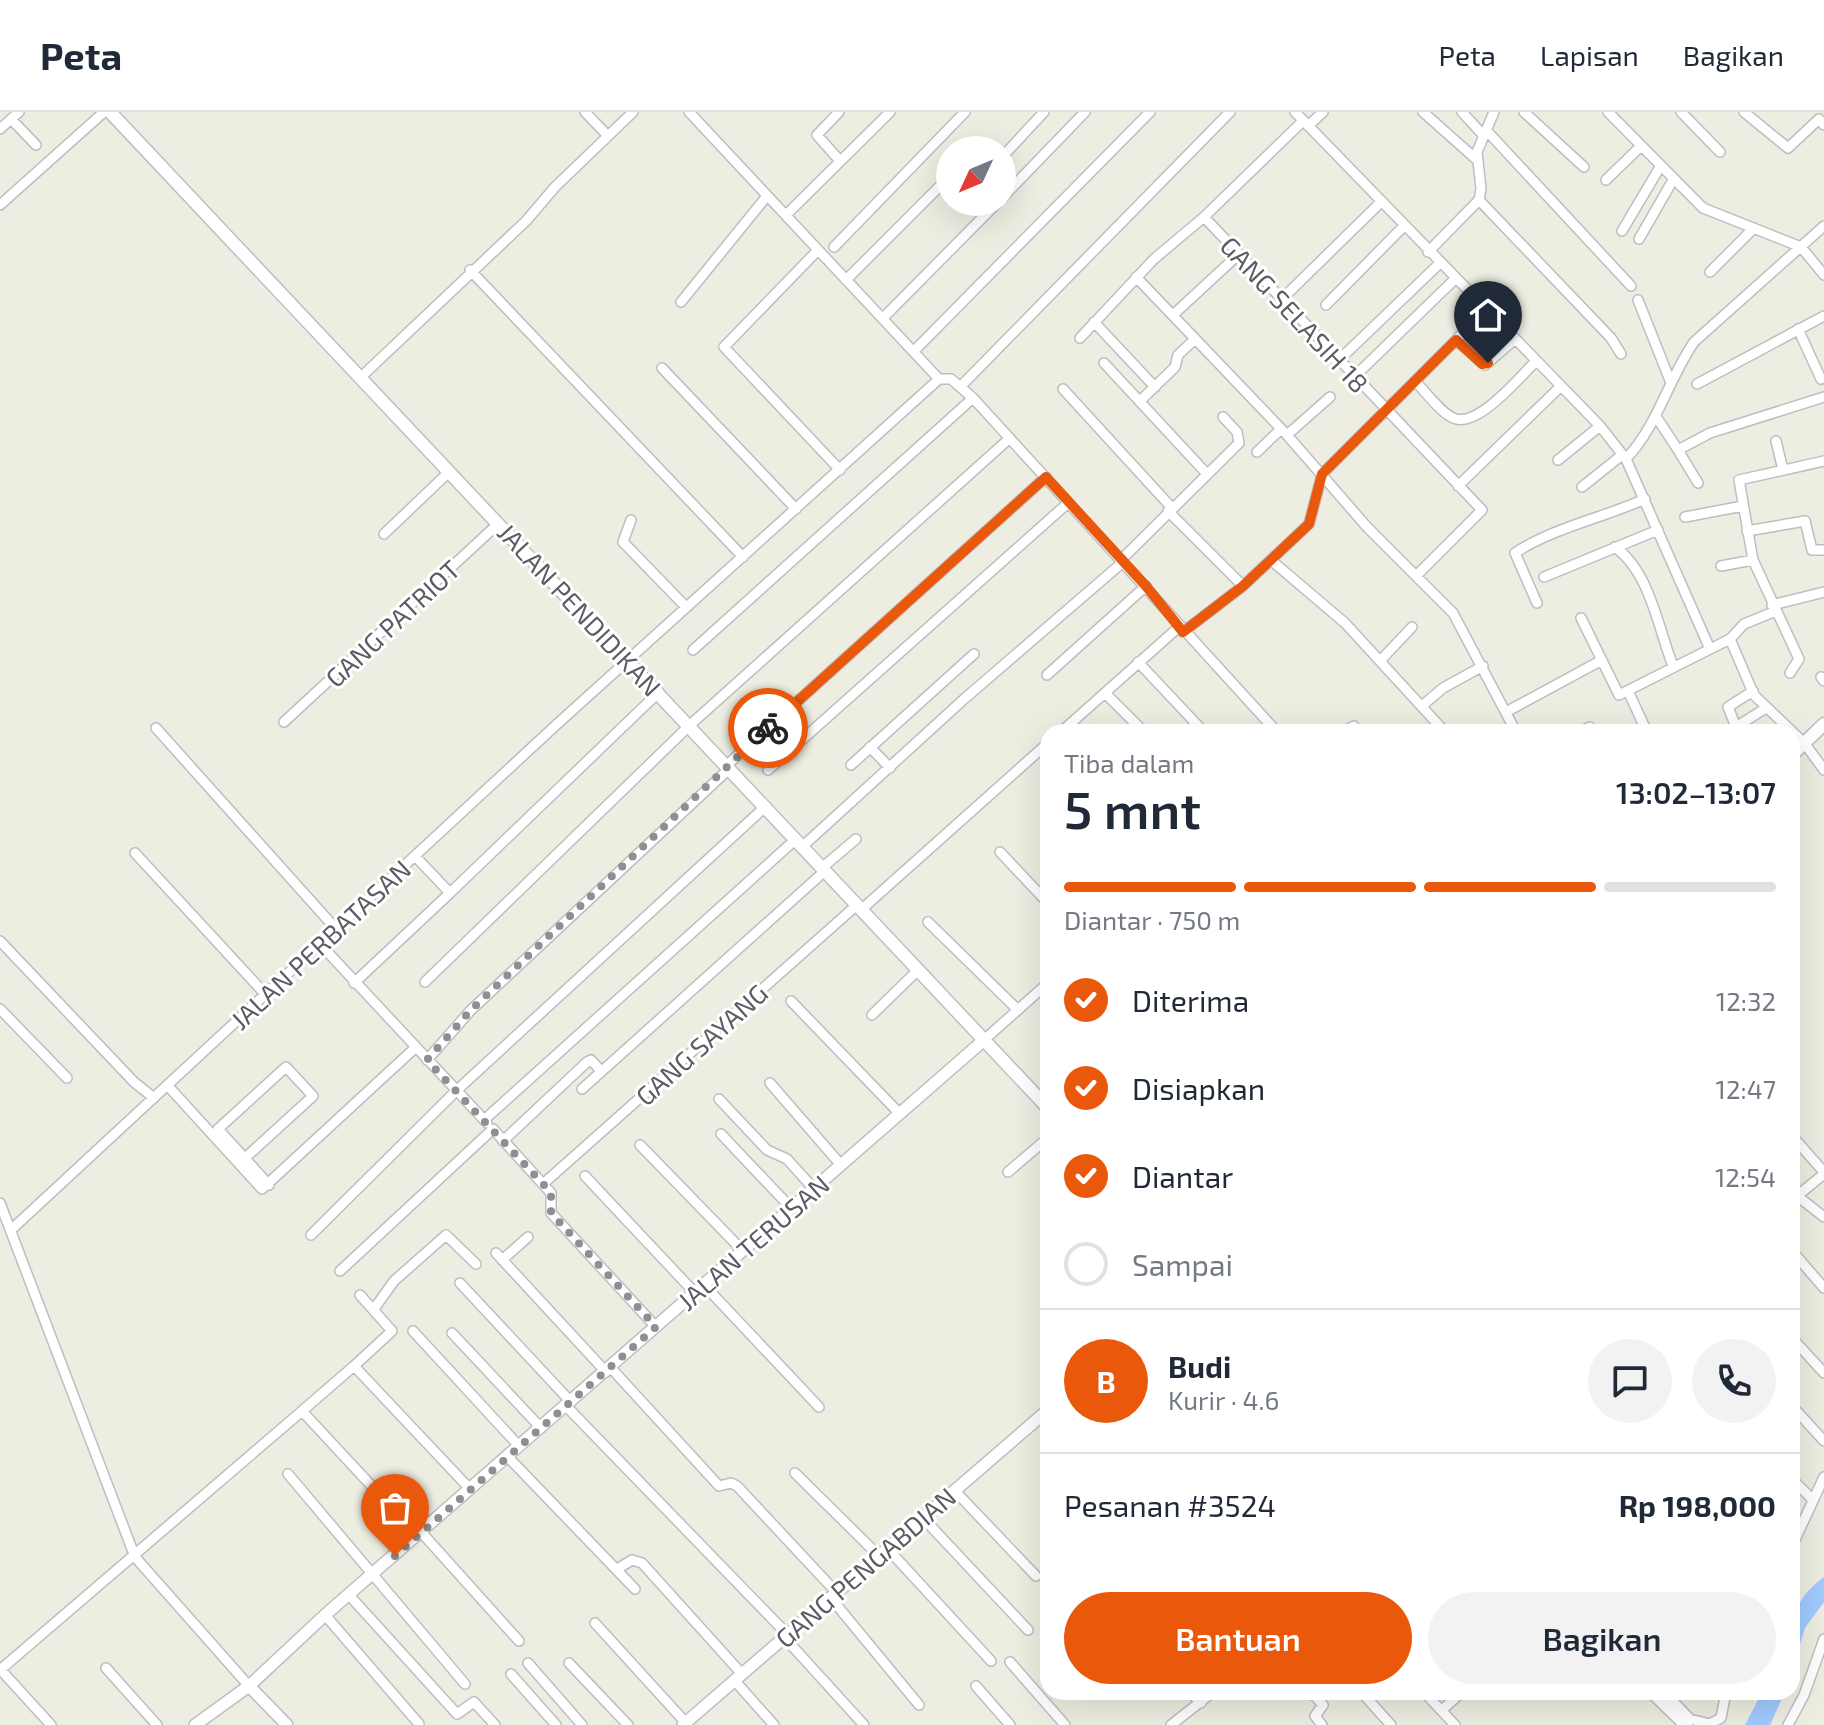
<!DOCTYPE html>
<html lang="id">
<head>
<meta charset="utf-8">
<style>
	body { margin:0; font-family:"Exo 2",sans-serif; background:#f2f2f3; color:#1f2937; height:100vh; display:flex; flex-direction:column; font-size:30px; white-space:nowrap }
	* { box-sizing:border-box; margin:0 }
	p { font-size:26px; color:#747a83 }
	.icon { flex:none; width:44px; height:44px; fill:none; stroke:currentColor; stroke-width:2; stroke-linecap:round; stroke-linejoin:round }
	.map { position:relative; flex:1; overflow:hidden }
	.sheet { position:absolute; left:1040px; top:612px; width:760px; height:976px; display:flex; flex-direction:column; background:#fff; border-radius:24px; box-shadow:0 8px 32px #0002 }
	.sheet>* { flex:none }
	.needle { width:52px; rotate:226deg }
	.fabs { position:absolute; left:936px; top:24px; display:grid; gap:16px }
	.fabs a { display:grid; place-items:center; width:80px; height:80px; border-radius:50%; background:#fff; box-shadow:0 8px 32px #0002; font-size:40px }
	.pin { position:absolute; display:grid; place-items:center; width:68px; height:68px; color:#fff; margin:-82px -34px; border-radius:50% 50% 50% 0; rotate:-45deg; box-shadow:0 0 8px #0007 }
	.pin .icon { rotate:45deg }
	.courier { position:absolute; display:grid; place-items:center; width:80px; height:80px; margin:-40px; border:6px solid #ea580c; border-radius:50%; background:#fff; color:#222; box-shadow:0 2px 10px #0007 }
	.overview em { font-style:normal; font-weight:600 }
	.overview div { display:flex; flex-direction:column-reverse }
	.overview { display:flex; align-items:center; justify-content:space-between; height:136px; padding:0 24px }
	h1 { font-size:52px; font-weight:600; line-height:60px }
	.bar { display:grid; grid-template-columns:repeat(4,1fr); gap:12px 8px; align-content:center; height:96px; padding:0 24px }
	.bar i { height:10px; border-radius:6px; background:#e0e1e3 }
	.bar .active { background:#ea580c }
	.bar p { grid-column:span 4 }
	.line { display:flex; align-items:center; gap:20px; padding:0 24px; border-top:2px solid #e0e1e3 }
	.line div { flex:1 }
	.round { display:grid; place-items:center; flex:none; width:84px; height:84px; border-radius:42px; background:#f2f2f3 }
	ol { padding:0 24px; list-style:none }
	li { display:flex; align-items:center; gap:24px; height:88px }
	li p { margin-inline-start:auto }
	li .icon { padding:8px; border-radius:50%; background:#ea580c; color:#fff; stroke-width:4 }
	li:last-child { color:#747a83 }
	li i { width:44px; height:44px; border:4px solid #e0e1e3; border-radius:50% }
	.cta { display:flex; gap:16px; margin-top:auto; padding:16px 24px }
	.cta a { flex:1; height:92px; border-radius:48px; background:#ea580c; color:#fff; font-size:32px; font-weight:600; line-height:92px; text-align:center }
	.cta a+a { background:#f2f2f3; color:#1f2937 }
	header { display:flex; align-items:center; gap:48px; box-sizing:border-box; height:112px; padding:0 40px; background:#fff; border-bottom:2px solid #e0e1e3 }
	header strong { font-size:38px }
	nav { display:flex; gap:44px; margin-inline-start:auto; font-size:28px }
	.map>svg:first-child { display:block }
	.water { fill:#a1caff }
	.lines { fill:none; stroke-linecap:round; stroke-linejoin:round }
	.minor-casing { stroke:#bcbec4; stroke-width:12 }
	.tertiary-casing { stroke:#bcbec4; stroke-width:14 }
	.secondary-casing { stroke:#bcbfc7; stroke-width:15 }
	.minor { stroke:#fff; stroke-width:9 }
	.tertiary { stroke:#fff; stroke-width:11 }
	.secondary { stroke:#fff; stroke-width:12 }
	.done { stroke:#8e8f90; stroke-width:8; stroke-dasharray:0 14.4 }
	.route { stroke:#ea580c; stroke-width:10 }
	.labels { text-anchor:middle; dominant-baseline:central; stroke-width:6; stroke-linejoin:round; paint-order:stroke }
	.street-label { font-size:26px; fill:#5a5d64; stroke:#fff }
</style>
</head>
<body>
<header>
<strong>Peta</strong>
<nav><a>Peta</a><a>Lapisan</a><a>Bagikan</a></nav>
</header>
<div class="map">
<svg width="1824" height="1613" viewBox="0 0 1824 1613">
	<rect width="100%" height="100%" fill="#eeede1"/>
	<path class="water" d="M1824,1465V1490L1805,1516L1792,1558C1792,1516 1787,1492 1824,1465Z
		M1762,1580H1785L1770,1613H1745Z"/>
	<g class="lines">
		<g class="minor-casing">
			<path id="minor" d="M585,0L608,24
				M689,0L939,267
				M839,0L817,23L840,49
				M1295,0L1600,314L1626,347C1658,313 1668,268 1694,230L1824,114
				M1423,0L1477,48
				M1462,0L1483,23
				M1524,0L1584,55
				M1608,0L1703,96L1801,135L1824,163
				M1681,0L1720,40
				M1744,0L1788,36L1819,7L1824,13
				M11,7L36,33
				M1308,14L1323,0
				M0,17L19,0
				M1486,18L1631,174
				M1005,42L1044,0
				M1606,68L1641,34
				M1002,86L1085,0
				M1479,88L1611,226L1621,242
				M0,93L104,0
				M786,103L890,0
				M1204,105L1482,398L1416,464
				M1622,119L1660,55
				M1639,127L1673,68
				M834,135L965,0
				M818,138L724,235L840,358
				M1428,140L1479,88L1481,77L1477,40L1494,0
				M470,158L743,445
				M1710,160L1754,116
				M1136,165L1287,323L1367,415L1453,501L1516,620
				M846,168L950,64
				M1281,188L1381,90
				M1638,188L1671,271
				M681,190L767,84
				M1326,193L1404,114
				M1173,203L1239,142
				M883,206L998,90
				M1094,210L1155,275
				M1798,217L1821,267
				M1080,226L1154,147L1204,105L1303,9
				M1456,228L1485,253L1514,228
				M914,239L1150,0
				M1339,248L1439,152
				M1104,251L1207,362
				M662,256L796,397
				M361,265L526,109L555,75L633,0
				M1354,265L1455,167
				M1415,269C1425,279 1442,303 1456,307C1480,313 1519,266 1535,250
				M1697,272L1824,204
				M961,274L1230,0
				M1063,277L1172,396
				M1140,289L1175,255L1178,243L1195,227
				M1657,306L1678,338L1710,321L1824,285
				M1287,323L1330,285
				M1776,329L1783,358
				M1678,338L1698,371
				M1257,340L1281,317
				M1626,347L1710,537
				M1558,348L1600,314
				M1458,374L1560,275
				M1582,375L1622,343
				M1168,399L1243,474
				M1685,405L1743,394
				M631,408L623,430L686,495
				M1747,419L1805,409L1812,438H1824
				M384,422L450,359
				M1615,435C1650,460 1658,516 1673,554
				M1121,448L1239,331L1237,320L1223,305
				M1272,449L1345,511L1445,620
				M1721,454L1753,448
				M1544,465L1658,418
				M1537,491L1515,441C1550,417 1605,405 1645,387
				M1772,493L1824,480
				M1581,506L1619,583L1730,527L1744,512L1776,499
				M1183,520L1243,474L1309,412L1322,362L1485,199
				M1730,527L1754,583L1805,632L1824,658
				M693,538L973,286
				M1380,549L1412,515
				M1138,550L1204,620
				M1790,561L1799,547L1753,448L1739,368L1824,349
				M1047,563L1146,474
				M1821,565L1824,569
				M1628,579L1647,620
				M1105,581L1144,620
				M1423,593L1443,576L1483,554
				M1506,600L1602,548
				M284,610L499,411
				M1736,615L1728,595L1753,579
				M156,616L336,817
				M1061,620L1180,514
				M1343,620L1354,614
				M1579,620L1590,615
				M1728,620L1766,596
				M870,635L890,656
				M727,653L1046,365
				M851,653L974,542
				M768,658L1068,391
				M803,734L963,588L1123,450
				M1000,740L1048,791
				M135,741L266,883
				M823,755L856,727
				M450,781L659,580
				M862,797L1048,631
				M928,810L1018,898
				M0,829L134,970L154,986
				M320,832L487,1011
				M425,870L690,613L1010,326
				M354,871L450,781L415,744
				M791,889L900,1002
				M0,897L67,966
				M872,903L919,857
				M984,928L1048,871
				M427,948L471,898L730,656
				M770,971L841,1053
				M168,974L262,1077L415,936
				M582,977L826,758
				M719,987L767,1038L787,1047L814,1077
				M484,1008L796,727
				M721,1022L792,1097
				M1792,1024L1824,1060
				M503,1029L587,950L591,948L601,959
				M640,1033L743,1139
				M245,1046L313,984L286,955L218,1017L269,1073
				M1008,1060L1048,1026
				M585,1064L695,1181
				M543,1072L858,792
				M1796,1083L1824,1105
				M1792,1088L1824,1062
				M0,1091L135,1445L249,1574
				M12,1117L555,614L939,267H951L973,286L1277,620
				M311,1123L456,979L766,694
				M1792,1139L1824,1176
				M496,1141L606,1260
				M502,1148L528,1125
				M340,1159L493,1017L551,1081V1101L656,1215
				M460,1171L571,1290
				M704,1173L819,1295
				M360,1183L392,1219L354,1254L470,1377
				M374,1197L394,1169L446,1123L476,1152
				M413,1219L519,1334
				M452,1221L541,1316
				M1792,1226L1824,1261
				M354,1254L302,1299L418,1424
				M611,1256L719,1374L731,1371L737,1374L836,1480
				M566,1294L787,1522
				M1792,1294L1824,1329
				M507,1344L635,1477
				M795,1361L878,1443
				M288,1362L465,1572
				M1792,1367L1813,1388
				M954,1378L1036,1464
				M924,1407L1028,1518
				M422,1421L519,1529
				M1792,1434L1824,1365
				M887,1436L991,1549
				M617,1457L632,1448L642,1451L742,1562
				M349,1483L457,1602L474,1590L495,1613
				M830,1485L919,1593
				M325,1503L419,1612
				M595,1511L686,1611
				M784,1525L864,1613
				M1010,1550L1065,1613
				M528,1551L582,1613
				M569,1551L628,1613
				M106,1556L157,1613
				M0,1557L51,1613
				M0,1558L302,1299
				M511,1562L556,1613
				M735,1569L774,1613
				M976,1574L1010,1613
				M1190,1580L1201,1591
				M1311,1580L1323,1593L1315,1604L1322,1613
				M1424,1580L1455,1613
				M1364,1583L1391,1613
				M1660,1588L1669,1585L1690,1607L1710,1612L1721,1606L1726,1580
				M1442,1598L1462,1580
				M1171,1613L1213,1580
				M1788,1613L1804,1583L1824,1527"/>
		</g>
		<g class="tertiary-casing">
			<path id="tertiary" d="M249,1574L287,1613
				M195,1613L249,1574L325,1503L984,928
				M683,1613L1048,1298"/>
		</g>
		<g class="secondary-casing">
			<path id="secondary" d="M110,0L1048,996
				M1792,643L1824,612
				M1652,1580L1686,1613"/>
		</g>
		<use href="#minor" class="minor"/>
		<use href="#tertiary" class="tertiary"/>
		<use href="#secondary" class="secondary"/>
	</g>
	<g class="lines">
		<path class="done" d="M395,1444L656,1215L551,1101V1081L543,1072L427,948L471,898L768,616"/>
		<path class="route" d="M768,616L1046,365L1146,474L1183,520L1243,474L1309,412L1322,362L1456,228L1482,252L1488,251"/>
	</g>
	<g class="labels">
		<g class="street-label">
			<text transform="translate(1295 202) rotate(47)">GANG SELASIH 18</text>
			<text transform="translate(580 497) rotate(47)">JALAN PENDIDIKAN</text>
			<text transform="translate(392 511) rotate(-43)">GANG PATRIOT</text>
			<text transform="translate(320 832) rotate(-43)">JALAN PERBATASAN</text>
			<text transform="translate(701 932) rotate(-42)">GANG SAYANG</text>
			<text transform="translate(753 1130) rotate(-41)">JALAN TERUSAN</text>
			<text transform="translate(865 1455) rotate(-41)">GANG PENGABDIAN</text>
		</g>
	</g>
</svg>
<div class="fabs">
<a><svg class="needle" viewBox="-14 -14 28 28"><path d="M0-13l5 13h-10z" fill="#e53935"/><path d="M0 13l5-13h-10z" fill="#747a83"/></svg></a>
</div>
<div class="pin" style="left:395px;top:1444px;background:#ea580c"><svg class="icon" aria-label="bag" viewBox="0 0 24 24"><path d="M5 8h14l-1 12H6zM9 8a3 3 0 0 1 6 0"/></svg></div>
<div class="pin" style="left:1488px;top:251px;background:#1f2937"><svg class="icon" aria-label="home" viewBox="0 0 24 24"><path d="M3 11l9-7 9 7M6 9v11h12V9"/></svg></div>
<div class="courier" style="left:768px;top:616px"><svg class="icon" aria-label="bike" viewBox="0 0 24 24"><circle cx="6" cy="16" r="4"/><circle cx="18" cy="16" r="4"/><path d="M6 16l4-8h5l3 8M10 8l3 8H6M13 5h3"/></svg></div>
<section class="sheet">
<div class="overview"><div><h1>5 mnt</h1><p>Tiba dalam</p></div><em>13:02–13:07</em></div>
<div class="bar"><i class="active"></i><i class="active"></i><i class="active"></i><i></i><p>Diantar · 750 m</p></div>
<ol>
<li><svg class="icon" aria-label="check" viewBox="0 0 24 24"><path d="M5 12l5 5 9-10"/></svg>Diterima<p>12:32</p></li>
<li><svg class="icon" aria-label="check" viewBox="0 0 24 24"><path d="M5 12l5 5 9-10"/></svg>Disiapkan<p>12:47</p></li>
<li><svg class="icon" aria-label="check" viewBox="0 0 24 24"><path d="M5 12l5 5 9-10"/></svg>Diantar<p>12:54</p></li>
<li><i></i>Sampai</li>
</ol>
<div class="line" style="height:144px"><b class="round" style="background:#ea580c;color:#fff">B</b><div><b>Budi</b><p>Kurir · 4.6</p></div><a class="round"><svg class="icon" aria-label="chat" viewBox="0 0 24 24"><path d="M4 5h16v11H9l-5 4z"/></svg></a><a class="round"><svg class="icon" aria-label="phone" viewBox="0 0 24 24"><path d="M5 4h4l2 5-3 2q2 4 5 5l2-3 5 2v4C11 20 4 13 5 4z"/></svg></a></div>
<div class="line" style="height:104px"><div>Pesanan #3524</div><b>Rp 198,000</b></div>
<div class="cta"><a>Bantuan</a><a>Bagikan</a></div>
</section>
</div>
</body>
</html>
